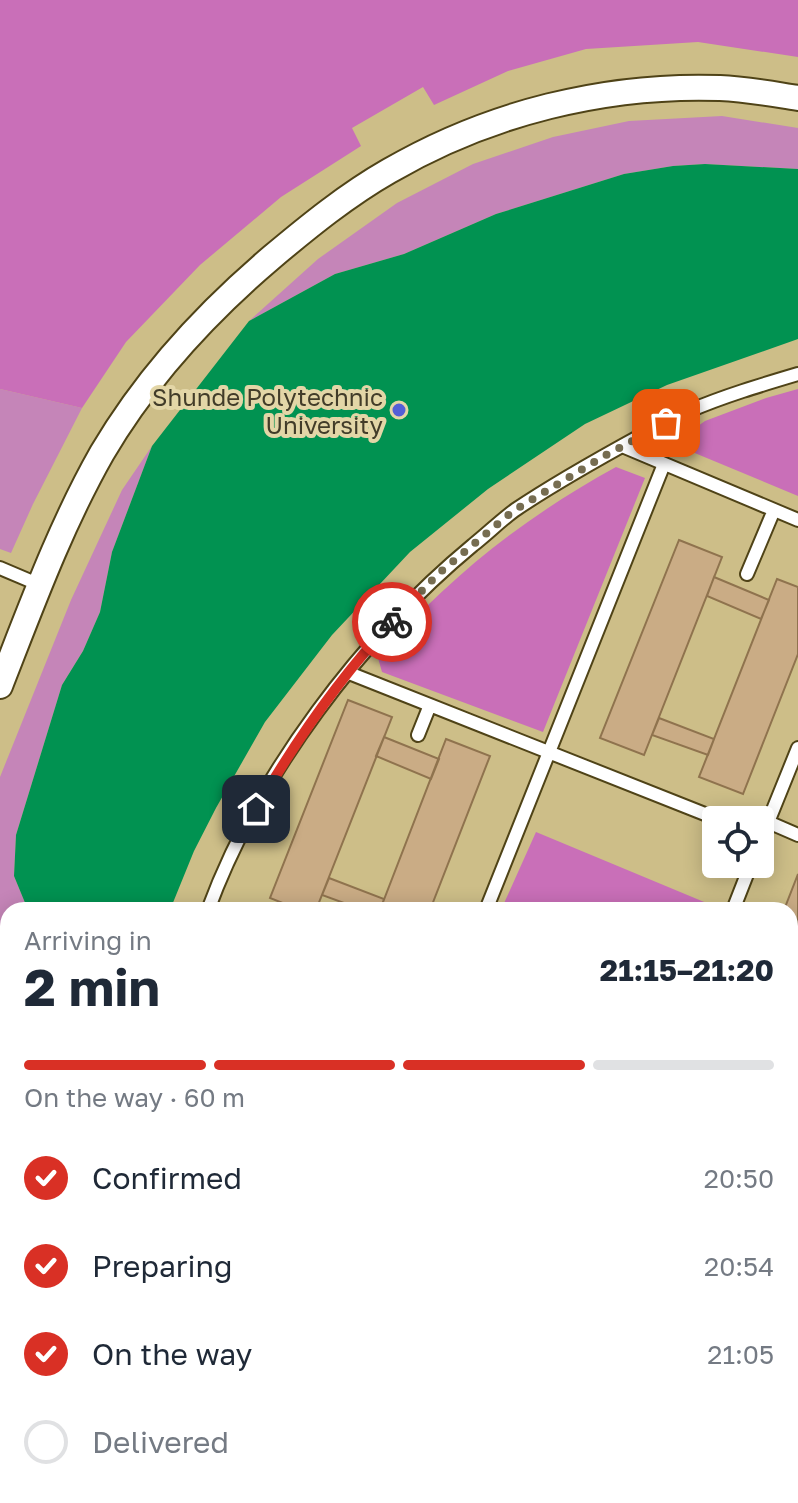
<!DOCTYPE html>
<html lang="en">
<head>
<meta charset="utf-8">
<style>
	body { margin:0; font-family:"Golos Text",sans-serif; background:#f2f2f3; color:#1f2937; height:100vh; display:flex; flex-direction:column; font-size:30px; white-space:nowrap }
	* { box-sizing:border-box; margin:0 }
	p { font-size:26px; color:#747a83 }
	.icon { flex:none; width:44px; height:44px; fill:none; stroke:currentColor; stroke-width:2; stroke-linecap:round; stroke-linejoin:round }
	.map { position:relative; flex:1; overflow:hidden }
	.details { position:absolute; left:0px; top:902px; width:798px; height:602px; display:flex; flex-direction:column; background:#fff; border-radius:24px 24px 0 0; box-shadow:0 4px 20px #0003 }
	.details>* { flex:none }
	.controls { position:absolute; left:702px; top:806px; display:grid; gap:16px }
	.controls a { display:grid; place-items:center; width:72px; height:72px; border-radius:8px; background:#fff; box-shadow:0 4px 20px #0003; font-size:40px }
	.pin { position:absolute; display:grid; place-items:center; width:68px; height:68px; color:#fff; margin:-34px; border-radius:16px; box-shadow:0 4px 12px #0006 }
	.courier { position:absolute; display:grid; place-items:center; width:80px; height:80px; margin:-40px; border:6px solid #d93025; border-radius:50%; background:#fff; color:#222; box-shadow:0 2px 10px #0007 }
	.headline em { font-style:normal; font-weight:700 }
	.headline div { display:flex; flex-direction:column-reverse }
	.headline { display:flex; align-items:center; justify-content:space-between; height:136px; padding:0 24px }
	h1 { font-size:52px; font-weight:700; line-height:60px }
	.bar { display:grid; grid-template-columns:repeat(4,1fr); gap:12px 8px; align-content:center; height:96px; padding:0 24px }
	.bar i { height:10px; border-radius:6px; background:#e0e1e3 }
	.bar .selected { background:#d93025 }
	.bar p { grid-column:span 4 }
	ol { padding:0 24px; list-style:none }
	li { display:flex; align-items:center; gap:24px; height:88px }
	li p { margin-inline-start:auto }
	li .icon { padding:8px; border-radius:50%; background:#d93025; color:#fff; stroke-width:4 }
	li:last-child { color:#747a83 }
	li i { width:44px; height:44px; border:4px solid #e0e1e3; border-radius:50% }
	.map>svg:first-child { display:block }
	.built { fill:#cdbe88; fill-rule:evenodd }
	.green { fill:#c585b8 }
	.forest { fill:#c96fb8 }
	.water { fill:#019251 }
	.building { fill:#caac85; stroke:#8f734e; stroke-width:2 }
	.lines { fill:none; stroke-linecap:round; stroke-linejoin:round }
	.service-casing { stroke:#4f4317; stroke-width:16 }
	.pedestrian-casing { stroke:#4f4317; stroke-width:22 }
	.minor-casing { stroke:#4f4317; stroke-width:28 }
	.service { stroke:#fff; stroke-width:12 }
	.pedestrian { stroke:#fff; stroke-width:18 }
	.minor { stroke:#fff; stroke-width:24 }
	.done { stroke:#766d51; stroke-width:8; stroke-dasharray:0 14.4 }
	.route { stroke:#d93025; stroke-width:10 }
	.poi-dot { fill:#535fd6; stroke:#e3d6a7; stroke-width:3 }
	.labels { text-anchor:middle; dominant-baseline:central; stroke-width:8; stroke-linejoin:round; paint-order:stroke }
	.poi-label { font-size:24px; fill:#423c29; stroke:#e3d6a7; text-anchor:end }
</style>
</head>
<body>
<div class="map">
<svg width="798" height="1503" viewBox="0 0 798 1503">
	<rect width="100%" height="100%" fill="#d6c99b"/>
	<path class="built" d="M0,0H798V1503H0ZM716,820H760V864H716ZM8,910H790V1496H8Z"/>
	<path class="green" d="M722,116L798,128V169L705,164L673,166L624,174L496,214L404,254L335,274L249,321L318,259L397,203L473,164L553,137L629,121Z
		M0,389L82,408L33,504L11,553L0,549Z
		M152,446L112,552L100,612L83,651L62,685L16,835L14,876L28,910H8V1064L0,1061V777L71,600L122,490Z"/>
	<path class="forest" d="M0,0H798V57L698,42L586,49L508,71L434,105L423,87L352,128L361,146L281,197L200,265L126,342L82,408L0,389Z
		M798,389V496L673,444L705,421L766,398Z
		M616,467L645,478L543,732L382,672L378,658C448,578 523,518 616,467Z
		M536,832L721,909V910H501Z
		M0,1328L8,1331V1496H132L134,1503H0Z
		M798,1451V1503H778L780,1496H790V1472Z
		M214,1496H440L459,1503H216Z
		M686,1496H745L742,1503H704Z"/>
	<path class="water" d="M705,164L798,169V339L667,385L585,424L488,489L410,552L332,635L265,722L216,808L194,851L170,910H28L14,876L16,835L62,685L83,651L100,612L112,552L152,446L249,321L335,274L404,254L496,214L624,174L673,166Z
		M132,1496H168L170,1503H134Z"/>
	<path class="building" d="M679,540L722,557L644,755L600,738Z
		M714,577L769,600L761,619L707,596Z
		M777,579L798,587V654L743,794L699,777Z
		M348,700L392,717L316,910H300L270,898Z
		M659,718L714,739L708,755L652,735Z
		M384,737L439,759L431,779L376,756Z
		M446,739L490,756L430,910H380Z
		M798,874V1003L790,1023V910H784Z
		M329,878L384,899L380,910H363L322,895Z
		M790,1055L798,1058V1077L790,1074Z
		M790,1154L798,1157V1168L795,1175L790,1173Z
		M798,1168V1290L790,1287V1189Z"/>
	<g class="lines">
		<g class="service-casing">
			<path id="service" d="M622,446L798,520
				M0,568L40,585
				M747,574L774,510
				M349,673L720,820
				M418,735L430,705
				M768,822L798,835
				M760,842L798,748
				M208,910C258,774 362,637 473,545C487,534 500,521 515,510C555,483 598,459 640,436C656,428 672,418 689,411C724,396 761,385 798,374
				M486,910L664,464
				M733,910L751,864
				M0,1091L8,1095
				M0,1307L8,1310
				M195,1496L198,1503"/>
		</g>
		<g class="pedestrian-casing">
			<path id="pedestrian" d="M790,1401L798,1380
				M486,1496L504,1503
				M639,1503L642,1496
				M755,1503L757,1496"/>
		</g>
		<g class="minor-casing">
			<path id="minor" d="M0,686C31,607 60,527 102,453C146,378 206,313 272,257C309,226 347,195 389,171C489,113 605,84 720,88C746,89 772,94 798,98"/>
		</g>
		<use href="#service" class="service"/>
		<use href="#pedestrian" class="pedestrian"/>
		<use href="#minor" class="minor"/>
	</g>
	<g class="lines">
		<path class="done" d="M392,622L438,574L513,511L606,455L666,423"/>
		<path class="route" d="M256,809C295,742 339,678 392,622"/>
	</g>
	<circle class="poi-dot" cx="399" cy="410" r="8"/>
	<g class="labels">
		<g class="poi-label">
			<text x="383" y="396">Shunde Polytechnic<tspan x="383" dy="28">University</tspan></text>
		</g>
	</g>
</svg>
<div class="controls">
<a><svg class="icon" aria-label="locate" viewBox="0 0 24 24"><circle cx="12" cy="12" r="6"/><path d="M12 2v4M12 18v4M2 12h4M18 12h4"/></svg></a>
</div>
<div class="pin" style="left:666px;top:423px;background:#ea580c"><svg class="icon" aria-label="bag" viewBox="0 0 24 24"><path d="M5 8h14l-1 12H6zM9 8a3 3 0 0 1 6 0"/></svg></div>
<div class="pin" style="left:256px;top:809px;background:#1f2937"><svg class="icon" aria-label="home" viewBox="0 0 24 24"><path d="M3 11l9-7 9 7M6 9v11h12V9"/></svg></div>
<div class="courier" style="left:392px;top:622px"><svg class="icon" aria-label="bike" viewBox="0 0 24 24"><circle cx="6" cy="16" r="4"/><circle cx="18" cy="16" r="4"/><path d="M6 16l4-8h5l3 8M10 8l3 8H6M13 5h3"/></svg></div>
<section class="details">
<div class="headline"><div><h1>2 min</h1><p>Arriving in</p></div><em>21:15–21:20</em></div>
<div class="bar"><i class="selected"></i><i class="selected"></i><i class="selected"></i><i></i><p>On the way · 60 m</p></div>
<ol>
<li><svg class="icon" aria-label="check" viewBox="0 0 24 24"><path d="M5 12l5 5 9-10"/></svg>Confirmed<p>20:50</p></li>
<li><svg class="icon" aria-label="check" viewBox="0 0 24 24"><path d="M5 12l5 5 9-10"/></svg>Preparing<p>20:54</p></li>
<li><svg class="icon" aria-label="check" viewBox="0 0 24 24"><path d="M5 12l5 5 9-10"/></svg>On the way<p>21:05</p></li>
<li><i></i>Delivered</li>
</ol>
</section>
</div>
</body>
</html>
